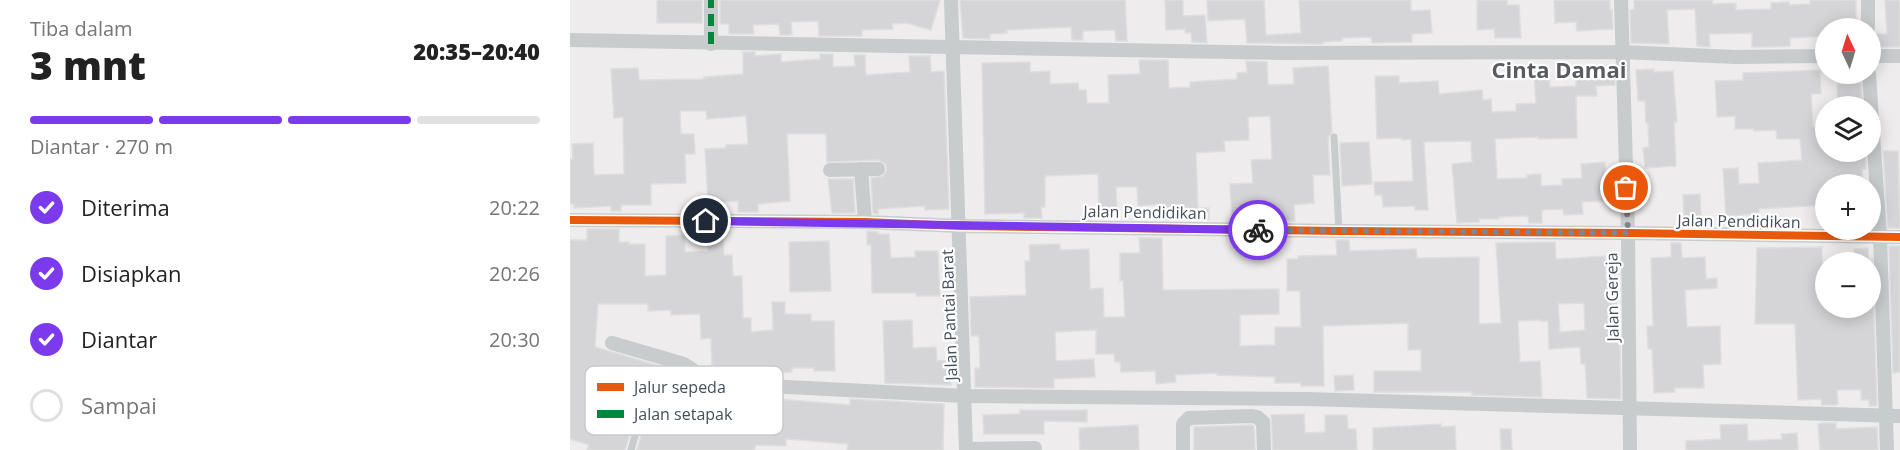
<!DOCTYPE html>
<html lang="id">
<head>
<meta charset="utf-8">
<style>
	body { margin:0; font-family:"Open Sans",sans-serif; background:#f6f6f6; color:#222; height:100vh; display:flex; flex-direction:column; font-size:22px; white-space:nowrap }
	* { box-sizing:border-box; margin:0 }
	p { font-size:20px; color:#767676 }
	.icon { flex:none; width:33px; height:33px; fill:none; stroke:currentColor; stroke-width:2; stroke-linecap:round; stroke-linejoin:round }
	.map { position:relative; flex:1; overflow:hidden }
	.panel { display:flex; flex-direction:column; background:#fff; width:570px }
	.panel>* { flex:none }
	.needle { width:39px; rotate:356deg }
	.fabs { position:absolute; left:1245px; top:18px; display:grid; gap:12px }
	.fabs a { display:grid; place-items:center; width:66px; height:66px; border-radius:50%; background:#fff; box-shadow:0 3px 15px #0003; font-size:30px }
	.pin { position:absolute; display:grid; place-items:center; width:51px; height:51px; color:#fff; margin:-26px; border:3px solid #fff; border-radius:50%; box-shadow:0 2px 6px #0007 }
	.courier { position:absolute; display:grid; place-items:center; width:60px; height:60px; margin:-30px; border:4px solid #7c3aed; border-radius:50%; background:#fff; color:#222; box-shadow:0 2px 8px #0007 }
	.headline em { font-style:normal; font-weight:800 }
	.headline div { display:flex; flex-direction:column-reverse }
	.headline { display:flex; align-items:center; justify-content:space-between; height:102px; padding:0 30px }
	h1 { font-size:39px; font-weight:800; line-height:45px }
	.bar { display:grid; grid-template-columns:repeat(4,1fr); gap:9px 6px; align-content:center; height:72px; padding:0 30px }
	.bar i { height:8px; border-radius:4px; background:#e0e0e0 }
	.bar .on { background:#7c3aed }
	.bar p { grid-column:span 4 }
	ol { padding:0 30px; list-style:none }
	li { display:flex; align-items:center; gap:18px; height:66px }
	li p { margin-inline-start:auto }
	li .icon { padding:6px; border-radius:50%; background:#7c3aed; color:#fff; stroke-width:4 }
	li:last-child { color:#767676 }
	li i { width:33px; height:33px; border:3px solid #e0e0e0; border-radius:50% }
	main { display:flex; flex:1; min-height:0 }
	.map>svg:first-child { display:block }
	.building { fill:#d5d4d7; stroke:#dfdedf; stroke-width:1.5; fill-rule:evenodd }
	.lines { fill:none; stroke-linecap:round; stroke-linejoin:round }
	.service { stroke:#c8cccd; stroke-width:7 }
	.minor { stroke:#c8cccd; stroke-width:14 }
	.quiet { stroke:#00873e; stroke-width:6; stroke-dasharray:12 6; stroke-linecap:butt }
	.cycleway-casing { stroke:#fff; stroke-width:11 }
	.cycleway { stroke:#e8590c; stroke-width:8 }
	.done { stroke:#7f868d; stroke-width:6; stroke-dasharray:0 10.8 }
	.route { stroke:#7c3aed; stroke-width:8 }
	.labels { text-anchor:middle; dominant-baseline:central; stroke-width:4.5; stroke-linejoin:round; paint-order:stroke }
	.street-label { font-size:16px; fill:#434f5a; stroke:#fff }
	.district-label { font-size:22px; font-weight:bold; fill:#585c61; stroke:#fff }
	.key { fill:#fff; stroke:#c7cace; stroke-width:1.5 }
	.key-label { font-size:16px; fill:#434f5a }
</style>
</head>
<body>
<main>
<section class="panel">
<div class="headline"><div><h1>3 mnt</h1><p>Tiba dalam</p></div><em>20:35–20:40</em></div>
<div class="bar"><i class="on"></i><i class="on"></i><i class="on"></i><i></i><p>Diantar · 270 m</p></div>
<ol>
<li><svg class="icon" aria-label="check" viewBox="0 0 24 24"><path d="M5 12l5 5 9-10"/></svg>Diterima<p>20:22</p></li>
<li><svg class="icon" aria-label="check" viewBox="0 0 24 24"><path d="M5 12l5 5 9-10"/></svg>Disiapkan<p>20:26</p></li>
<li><svg class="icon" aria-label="check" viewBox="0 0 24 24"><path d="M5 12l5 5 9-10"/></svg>Diantar<p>20:30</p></li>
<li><i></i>Sampai</li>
</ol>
</section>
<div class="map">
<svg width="1330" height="450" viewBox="0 0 1330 450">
	<rect width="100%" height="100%" fill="#eeecec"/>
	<path class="building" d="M87,0H132V23H87Z
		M150,0H370L361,30L337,23L322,24L323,29L292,30V36H249L248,21L221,22L222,35H210L209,24L183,25L184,34H159V24H151L150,23Z
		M390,0H555L557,41H546L545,30L513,31V40H502L501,27L437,30V33L420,34V39L393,38Z
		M595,0H613V16L635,15L637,43L622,42L621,33H615V29L596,30Z
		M637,0H694L696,35L731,33L729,0H841V11L860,10L862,33L842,34V42L802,43L801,37L772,38V41L753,42V44L677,43L675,19L638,21Z
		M907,0H937V5H949L951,38H925L924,29L907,30Z
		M984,0H1040V10H1042L1043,29L1007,31L1006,22L985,23Z
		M1064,0H1142L1143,4L1166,3V10L1201,9V3L1219,2V5L1240,4V0H1286V28H1256V36L1220,38V46L1202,47H1182V33L1139,34L1140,47L1127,46L1125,9L1097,10L1099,44L1061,43L1060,10L1064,9Z
		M1315,0H1330V47H1304V34H1317Z
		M173,52H185V56L211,54V62L250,59V54H263V67L285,66L284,55H295L296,75L340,72L339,56H360L361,72L374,71L379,209L355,210V206L324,208L308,209V214L303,213L301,178L313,176L317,169L315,164L308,160L257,162L256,134H217L220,201L188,204V212H168V201L138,203L135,149L156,148V145L178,144L176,116L137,119L136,111H110L111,134H124L125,154H115L116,183L81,184V205H51V211H41V206L4,208V204H0V159H3L2,144L23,143L24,175L54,174L53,117L44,118L41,69L68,68L69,80L134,79V77L173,74Z
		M569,60H598L599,88L620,87V82L667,79V73L677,72L676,61L697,62L698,85L724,84L723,68L758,66L762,132L758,137L760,175H743L744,203L724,205L725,221L662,220L660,184L683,183L681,160L702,159L700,116L678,117L679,140L654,141L655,151L626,153L628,208H639V220H594V204L568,206L567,187H546L547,209L529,210L528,174L475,176V207H471L472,218H454V213L415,214L412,63L460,62V72L480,71V84L508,83L509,90H516L517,103H539L538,75L570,74Z
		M1044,65L1045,85L1026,86L1027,96H1006L1007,138L968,139V137L925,139L927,179L957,178V175L971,174V186L992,185V179L1012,178L1011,164L1035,162L1037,201L1012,202L1013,214L994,215L993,209L972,210V223H959L958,216L929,217V219H909V222L887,223L882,164L902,162L901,141L854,142L858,210H845V206L813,207L812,195H805L804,182L843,181L841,139L832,140V138L807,139L805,76H829V83L868,81L869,94L912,90L913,100L921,99L922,112L946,111V104L966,103L964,71L979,70L980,87L1006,86L1005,67Z
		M1084,69V72L1103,71L1107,122H1104L1106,166L1075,168L1073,148L1079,147L1078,123H1076L1075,101H1068L1066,70Z
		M1250,70L1251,94H1241L1243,127L1256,126V152H1295L1296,169L1292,170L1293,184H1256V205L1189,209V214L1156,216L1153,169L1168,168L1169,184L1189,183L1188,163L1232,160L1230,139H1207L1206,130L1184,131V129H1165V116L1147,117L1145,81L1173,80V73Z
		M1291,83L1292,106H1268L1267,84Z
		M799,142L802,184L772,186L770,143Z
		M1313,151H1328L1330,228H1318Z
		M258,179H283L285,213H262Z
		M1130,194L1131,216L1114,217L1113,195Z
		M17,229H49V242H59V244H75V276L96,275V236L115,235V252L138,251L137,234L153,233L154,255H162L163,276H172L173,318H181V332L203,330L202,302H215V314H241V321H264L265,371H244V368H222V372L157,375L143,372L142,371L141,338L131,339L130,314L101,315V310L78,311V304H28L25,347L100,369L99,376H95L94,378L99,379L96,391L80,388L73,391L32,382L26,402L66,413L55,450H17L19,445L0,439V240H17Z
		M297,231L308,232V234H319L321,258L345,257V251H368L370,296H346V293H302L301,245H297Z
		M569,238H592L593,290L709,289V314L670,315V346L705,345V327H731L730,291H717V259H728V256L767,255L766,240H779L780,251L846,249L847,258L909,257V324L931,323L926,243L985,242L986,259L1035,256L1036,280L1044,279L1050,343L1051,399L1017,398L1015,364H1011L1010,347L979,349L978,321H970V320L948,321L950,362L970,361L972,397L902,395V392H804V371H851V350H838V323L753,326L754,386H731V383H705V377L647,375V373L605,375L606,382L586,384L585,371L551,372L550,362H545L544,354H526V330L485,332L486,361L524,359L525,377L484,379V388L405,387V368H410L409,336H401L400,297L456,295L455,261H460L459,245L490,244V250L519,249L520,289L533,288L534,317H555L553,281H550V253H570ZM1011,303L1014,304L1015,330L990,332L988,304Z
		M670,239H704V250H670Z
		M259,241L261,291L220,292L219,242Z
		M1101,243H1111L1112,258L1135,257L1136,279L1147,278V288L1115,290L1117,327L1150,326L1151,364L1133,365L1134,388H1104L1105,392L1084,393L1082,349H1078L1077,326H1083L1081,258L1101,257Z
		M1319,246H1330V372L1323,373Z
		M1252,247V283H1256V308H1300L1302,258L1307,406H1299V400H1291V390H1267L1268,404L1265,405H1252L1251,399L1228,400L1225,324H1185L1187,248Z
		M1298,248L1299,262H1285L1284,249Z
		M342,320L343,348L366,347L367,361L380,360L381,385L315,383L313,321Z
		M783,375L784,390L765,391L764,376Z
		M109,382L170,396L280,405V399L374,404L373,450H277L278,444L216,439V446L186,445L184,450H67L81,399L94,403L103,401L107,397Z
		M450,410H517V422L474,421V434H414L413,415L450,414Z
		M734,414L735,433L755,432V415H777L778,429H786L787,450H703L701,415Z
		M1253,423H1266V429L1307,427L1308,450H1250L1248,424Z
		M871,424V427L885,426L886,450H803V428Z
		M1177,424L1178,441L1212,439L1211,434L1227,433L1228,450H1116V441L1151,439L1150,425Z
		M568,425L569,450H510L509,428Z
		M681,425L684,426L685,450H624V427Z
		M930,429H941L942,450H931Z"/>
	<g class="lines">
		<path class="service" d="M764,137L769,231
			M61,450L77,394C85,392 93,400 101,396L107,365L104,362"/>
		<path class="minor" d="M381,0L396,450
			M1051,0L1058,233L1060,450
			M1298,0V28
			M0,40L712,53L1052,52L1165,57L1256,56
			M141,44V0
			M1300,56H1330
			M1299,74L1310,237L1317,450
			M291,169L295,222
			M260,170L308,169
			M0,220L295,222L390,226L769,231L1058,233L1330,237
			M42,343L114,364L140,381L158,384L395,396L736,399L1330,416
			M396,449L465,448
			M613,450V424L619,418L682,416L687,417L693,422L694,450"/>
		<path class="quiet" d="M141,44V0"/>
		<g class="cycleway-casing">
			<path id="cycleway" d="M0,220L295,222L390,226L769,231L1058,233L1330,237"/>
		</g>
		<use href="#cycleway" class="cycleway"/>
	</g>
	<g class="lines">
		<path class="done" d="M688,230L1058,233L1056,188"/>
		<path class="route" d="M136,221L688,230"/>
	</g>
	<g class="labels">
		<g class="street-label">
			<text transform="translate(575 212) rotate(1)">Jalan Pendidikan</text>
			<text transform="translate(1169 221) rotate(1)">Jalan Pendidikan</text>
			<text transform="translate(1042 297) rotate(-91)">Jalan Gereja</text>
			<text transform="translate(379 315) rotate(-92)">Jalan Pantai Barat</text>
		</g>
		<g class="district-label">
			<text x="989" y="69">Cinta Damai</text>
		</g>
	</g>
	<rect x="15" y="366" width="198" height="69" rx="9" class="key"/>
	<rect x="27" y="383" width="27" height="8" fill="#e8590c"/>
	<rect x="27" y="410" width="27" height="8" fill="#00873e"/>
	<g class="key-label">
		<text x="64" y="393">Jalur sepeda</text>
		<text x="64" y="420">Jalan setapak</text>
	</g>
</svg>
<div class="fabs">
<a><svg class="needle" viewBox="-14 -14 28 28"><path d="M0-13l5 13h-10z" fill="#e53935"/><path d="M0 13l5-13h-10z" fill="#767676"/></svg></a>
<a><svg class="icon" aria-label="layers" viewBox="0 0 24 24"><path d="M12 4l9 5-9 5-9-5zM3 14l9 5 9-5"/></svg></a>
<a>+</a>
<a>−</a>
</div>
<div class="pin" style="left:1056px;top:188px;background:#ea580c"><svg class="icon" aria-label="bag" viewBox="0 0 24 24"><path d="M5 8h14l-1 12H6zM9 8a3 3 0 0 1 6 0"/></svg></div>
<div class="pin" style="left:136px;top:221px;background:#1f2937"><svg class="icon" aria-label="home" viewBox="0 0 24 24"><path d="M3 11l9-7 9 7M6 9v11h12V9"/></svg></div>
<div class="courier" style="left:688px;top:230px"><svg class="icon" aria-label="bike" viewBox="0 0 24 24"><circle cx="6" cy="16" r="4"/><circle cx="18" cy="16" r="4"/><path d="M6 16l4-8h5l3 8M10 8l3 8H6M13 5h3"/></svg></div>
</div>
</main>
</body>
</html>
